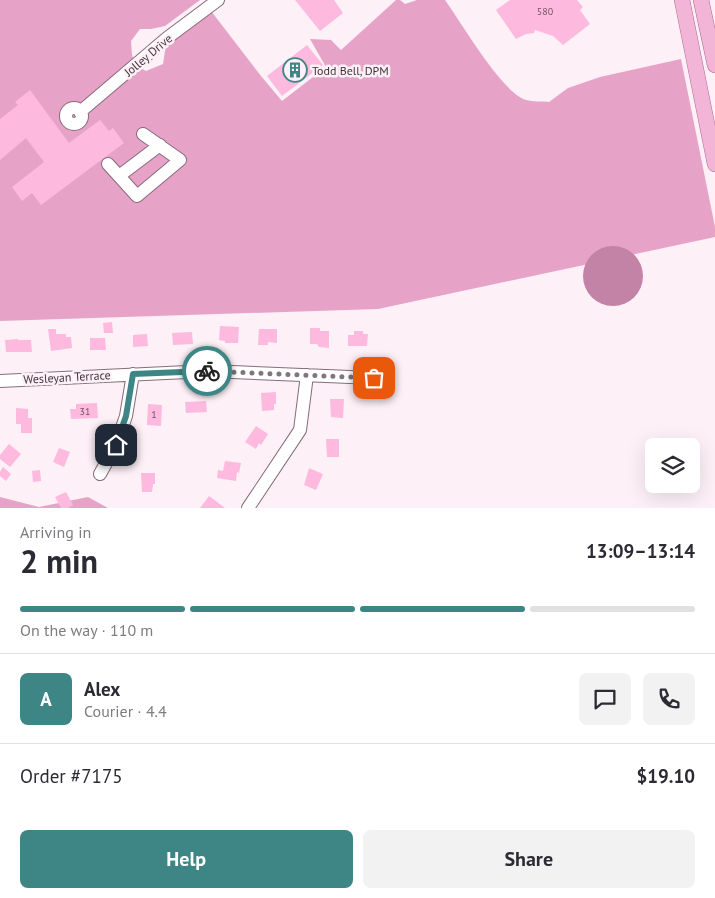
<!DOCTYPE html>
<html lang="en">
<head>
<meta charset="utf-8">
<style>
	body { margin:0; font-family:"PT Sans",sans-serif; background:#f2f2f3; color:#2b2b33; height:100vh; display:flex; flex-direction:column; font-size:19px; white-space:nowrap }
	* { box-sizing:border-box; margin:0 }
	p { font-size:16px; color:#7c7c81 }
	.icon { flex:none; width:28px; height:28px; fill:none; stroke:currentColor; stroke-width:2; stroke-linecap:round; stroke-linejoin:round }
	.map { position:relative; height:508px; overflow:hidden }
	.panel { display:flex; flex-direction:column; background:#fff; flex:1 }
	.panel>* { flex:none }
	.controls { position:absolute; left:645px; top:438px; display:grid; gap:10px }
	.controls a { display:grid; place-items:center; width:55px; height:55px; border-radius:8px; background:#fff; box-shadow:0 5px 20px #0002; font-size:25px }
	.pin { position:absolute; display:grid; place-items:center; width:42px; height:42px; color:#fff; margin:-21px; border-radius:10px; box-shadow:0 2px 8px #0006 }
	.courier { position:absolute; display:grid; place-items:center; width:50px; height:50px; margin:-25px; border:4px solid #3e8686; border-radius:50%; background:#fff; color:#222; box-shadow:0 1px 6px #0007 }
	.headline em { font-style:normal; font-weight:700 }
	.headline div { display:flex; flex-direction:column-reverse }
	.headline { display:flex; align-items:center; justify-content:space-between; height:85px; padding:0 20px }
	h1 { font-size:32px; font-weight:700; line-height:38px }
	.bar { display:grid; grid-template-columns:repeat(4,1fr); gap:8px 5px; align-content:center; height:60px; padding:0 20px }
	.bar i { height:6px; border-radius:4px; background:#e1e1e2 }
	.bar .on { background:#3e8686 }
	.bar p { grid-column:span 4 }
	.line { display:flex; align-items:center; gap:12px; padding:0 20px; border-top:1px solid #e1e1e2 }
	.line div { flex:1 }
	.round { display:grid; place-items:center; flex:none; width:52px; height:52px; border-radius:8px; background:#f2f2f3 }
	.cta { display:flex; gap:10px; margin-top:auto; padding:10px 20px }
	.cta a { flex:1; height:58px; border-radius:8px; background:#3e8686; color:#fff; font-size:20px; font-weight:700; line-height:58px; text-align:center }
	.cta a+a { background:#f2f2f3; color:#2b2b33 }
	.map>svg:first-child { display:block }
	.forest { fill:#e6a3c7 }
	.water { fill:#c383a6 }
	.building { fill:#feb9de }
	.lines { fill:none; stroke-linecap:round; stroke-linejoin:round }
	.minor-casing { stroke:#876c7a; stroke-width:14 }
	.major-casing { stroke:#ae688f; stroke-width:16 }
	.minor { stroke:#fff; stroke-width:12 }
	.major { stroke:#f2b5d7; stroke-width:15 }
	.done { stroke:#82767c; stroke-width:5; stroke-dasharray:0 9 }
	.route { stroke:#3e8686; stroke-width:6 }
	.labels { text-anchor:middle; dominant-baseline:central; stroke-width:5; stroke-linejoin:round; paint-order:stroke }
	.number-label { font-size:10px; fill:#705563 }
	.street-label { font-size:12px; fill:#40343a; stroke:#fdf0f6 }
	.poi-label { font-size:12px; fill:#40343a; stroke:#fdf0f6; text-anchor:start }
</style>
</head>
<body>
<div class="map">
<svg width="715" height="508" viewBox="0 0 715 508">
	<rect width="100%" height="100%" fill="#fdf0f6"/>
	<path class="forest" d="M0,0H200L165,26L151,29H140L131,41L132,55L136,65L146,71L163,64L167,38L208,7L261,76L282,101L326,67L310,39L331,40L341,50L396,0H400L405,4L417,0H445C461,22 502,93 526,100C533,102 542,101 549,102L568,88L600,77L681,59L715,227V237L378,309L0,321Z
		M0,497L39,507L88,497L108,508H0Z"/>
	<path class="water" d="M583 276a30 30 0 1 1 60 0a30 30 0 1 1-60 0Z"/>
	<path class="building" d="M295,0H334L343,13L320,31Z
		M510,0H577L583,7L580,10L590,24L563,45L553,36L535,30L534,33L526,34L516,39L496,10Z
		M307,45L323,65L282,96L267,76Z
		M30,90L69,143L100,120L109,131L113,128L124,143L41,205L32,193L22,201L12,187L44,162L26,138L0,160V119L18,105L15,102Z
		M112,322L113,333H104L103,323Z
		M220,326L239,327L238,343H225V341L219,340Z
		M310,328H320V331H329V348L319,347L317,344H310Z
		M48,329H56V334H66V337H71L72,348L51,351Z
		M259,329H277V343L268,342V345H258Z
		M354,331H363V334H368L367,346H348V335H354Z
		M192,332L193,344L173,345L172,333Z
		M147,334L148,346L133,347V335Z
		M90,338H105L106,350H90Z
		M18,339V340H31L32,352H6L5,340Z
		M276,392V404H274V410L262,411L261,393Z
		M330,399H344L343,418L331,417Z
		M206,401L207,412L186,413L185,402Z
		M97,403L98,418L71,419L70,409H76V404Z
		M148,404L162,405L161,426L147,425Z
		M16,408L28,409V418H32V433H21V424H16Z
		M256,426L268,434L261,445L259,443L256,449L245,442Z
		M326,439H339V457H327Z
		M9,444L21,454L10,467L0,459V455Z
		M59,448L70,452L64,467L53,462Z
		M225,461L241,463L239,473L237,472L236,481L217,478L218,470L223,471Z
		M3,467L11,474L6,481L0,476V472Z
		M309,468L323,474L316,490L304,485Z
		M40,470L41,481L33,482L32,471Z
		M141,473H155V484H153L152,492H142Z
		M66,492L73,505L68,508H61L55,497Z
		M209,496L225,508H200Z"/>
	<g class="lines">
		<g class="minor-casing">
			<path id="minor" d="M66 116a8 8 0 1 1 16 0a8 8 0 1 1-16 0Z
				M80,112L167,38L218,0
				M108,164L137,196L180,160L143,134
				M119,176L160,145
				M0,381L208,371L374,378
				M100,474L116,445L126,416L133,374
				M248,508L300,430L307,375"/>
		</g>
		<g class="major-casing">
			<path id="major" d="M682,0L715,164
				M701,0L715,65"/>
		</g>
		<use href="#minor" class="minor"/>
		<use href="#major" class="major"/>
	</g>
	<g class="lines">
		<path class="done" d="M207,371L374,378"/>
		<path class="route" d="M116,445L126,416L133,374L207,371"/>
	</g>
	<defs>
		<g id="building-ring" transform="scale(1.25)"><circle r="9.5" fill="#fdf0f6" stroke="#3e8686" stroke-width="1.5"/><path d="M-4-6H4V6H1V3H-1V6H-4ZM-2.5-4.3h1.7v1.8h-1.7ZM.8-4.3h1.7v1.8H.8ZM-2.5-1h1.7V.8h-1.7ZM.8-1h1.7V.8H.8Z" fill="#3e8686"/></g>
	</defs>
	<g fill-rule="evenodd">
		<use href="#building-ring" x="295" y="70"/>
	</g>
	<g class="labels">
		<g class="number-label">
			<text x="545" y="11">580</text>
			<text x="85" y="411">31</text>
			<text x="154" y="414">1</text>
		</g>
		<g class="street-label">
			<text transform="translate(148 55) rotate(-40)">Jolley Drive</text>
			<text transform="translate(67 377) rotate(-3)">Wesleyan Terrace</text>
		</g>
		<g class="poi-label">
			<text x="312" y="70">Todd Bell, DPM</text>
		</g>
	</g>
</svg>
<div class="controls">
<a><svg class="icon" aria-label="layers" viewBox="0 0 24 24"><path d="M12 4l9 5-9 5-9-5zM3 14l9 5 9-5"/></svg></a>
</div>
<div class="pin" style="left:374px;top:378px;background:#ea580c"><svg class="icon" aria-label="bag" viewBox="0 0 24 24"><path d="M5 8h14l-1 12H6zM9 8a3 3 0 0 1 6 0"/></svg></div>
<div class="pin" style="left:116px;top:445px;background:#1f2937"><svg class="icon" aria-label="home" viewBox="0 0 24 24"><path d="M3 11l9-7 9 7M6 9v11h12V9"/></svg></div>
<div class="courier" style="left:207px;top:371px"><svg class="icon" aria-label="bike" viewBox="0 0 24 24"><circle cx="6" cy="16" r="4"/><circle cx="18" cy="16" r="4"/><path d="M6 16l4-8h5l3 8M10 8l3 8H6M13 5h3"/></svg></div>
</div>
<section class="panel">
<div class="headline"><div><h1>2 min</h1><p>Arriving in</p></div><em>13:09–13:14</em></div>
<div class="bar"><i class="on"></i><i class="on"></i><i class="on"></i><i></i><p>On the way · 110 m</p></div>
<div class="line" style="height:90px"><b class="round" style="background:#3e8686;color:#fff">A</b><div><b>Alex</b><p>Courier · 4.4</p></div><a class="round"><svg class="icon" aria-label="chat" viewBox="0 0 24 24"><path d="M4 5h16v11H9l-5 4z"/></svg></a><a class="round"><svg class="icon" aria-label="phone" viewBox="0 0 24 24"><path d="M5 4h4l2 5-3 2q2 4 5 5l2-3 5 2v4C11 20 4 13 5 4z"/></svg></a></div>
<div class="line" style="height:65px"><div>Order #7175</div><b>$19.10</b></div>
<div class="cta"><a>Help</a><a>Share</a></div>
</section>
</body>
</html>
